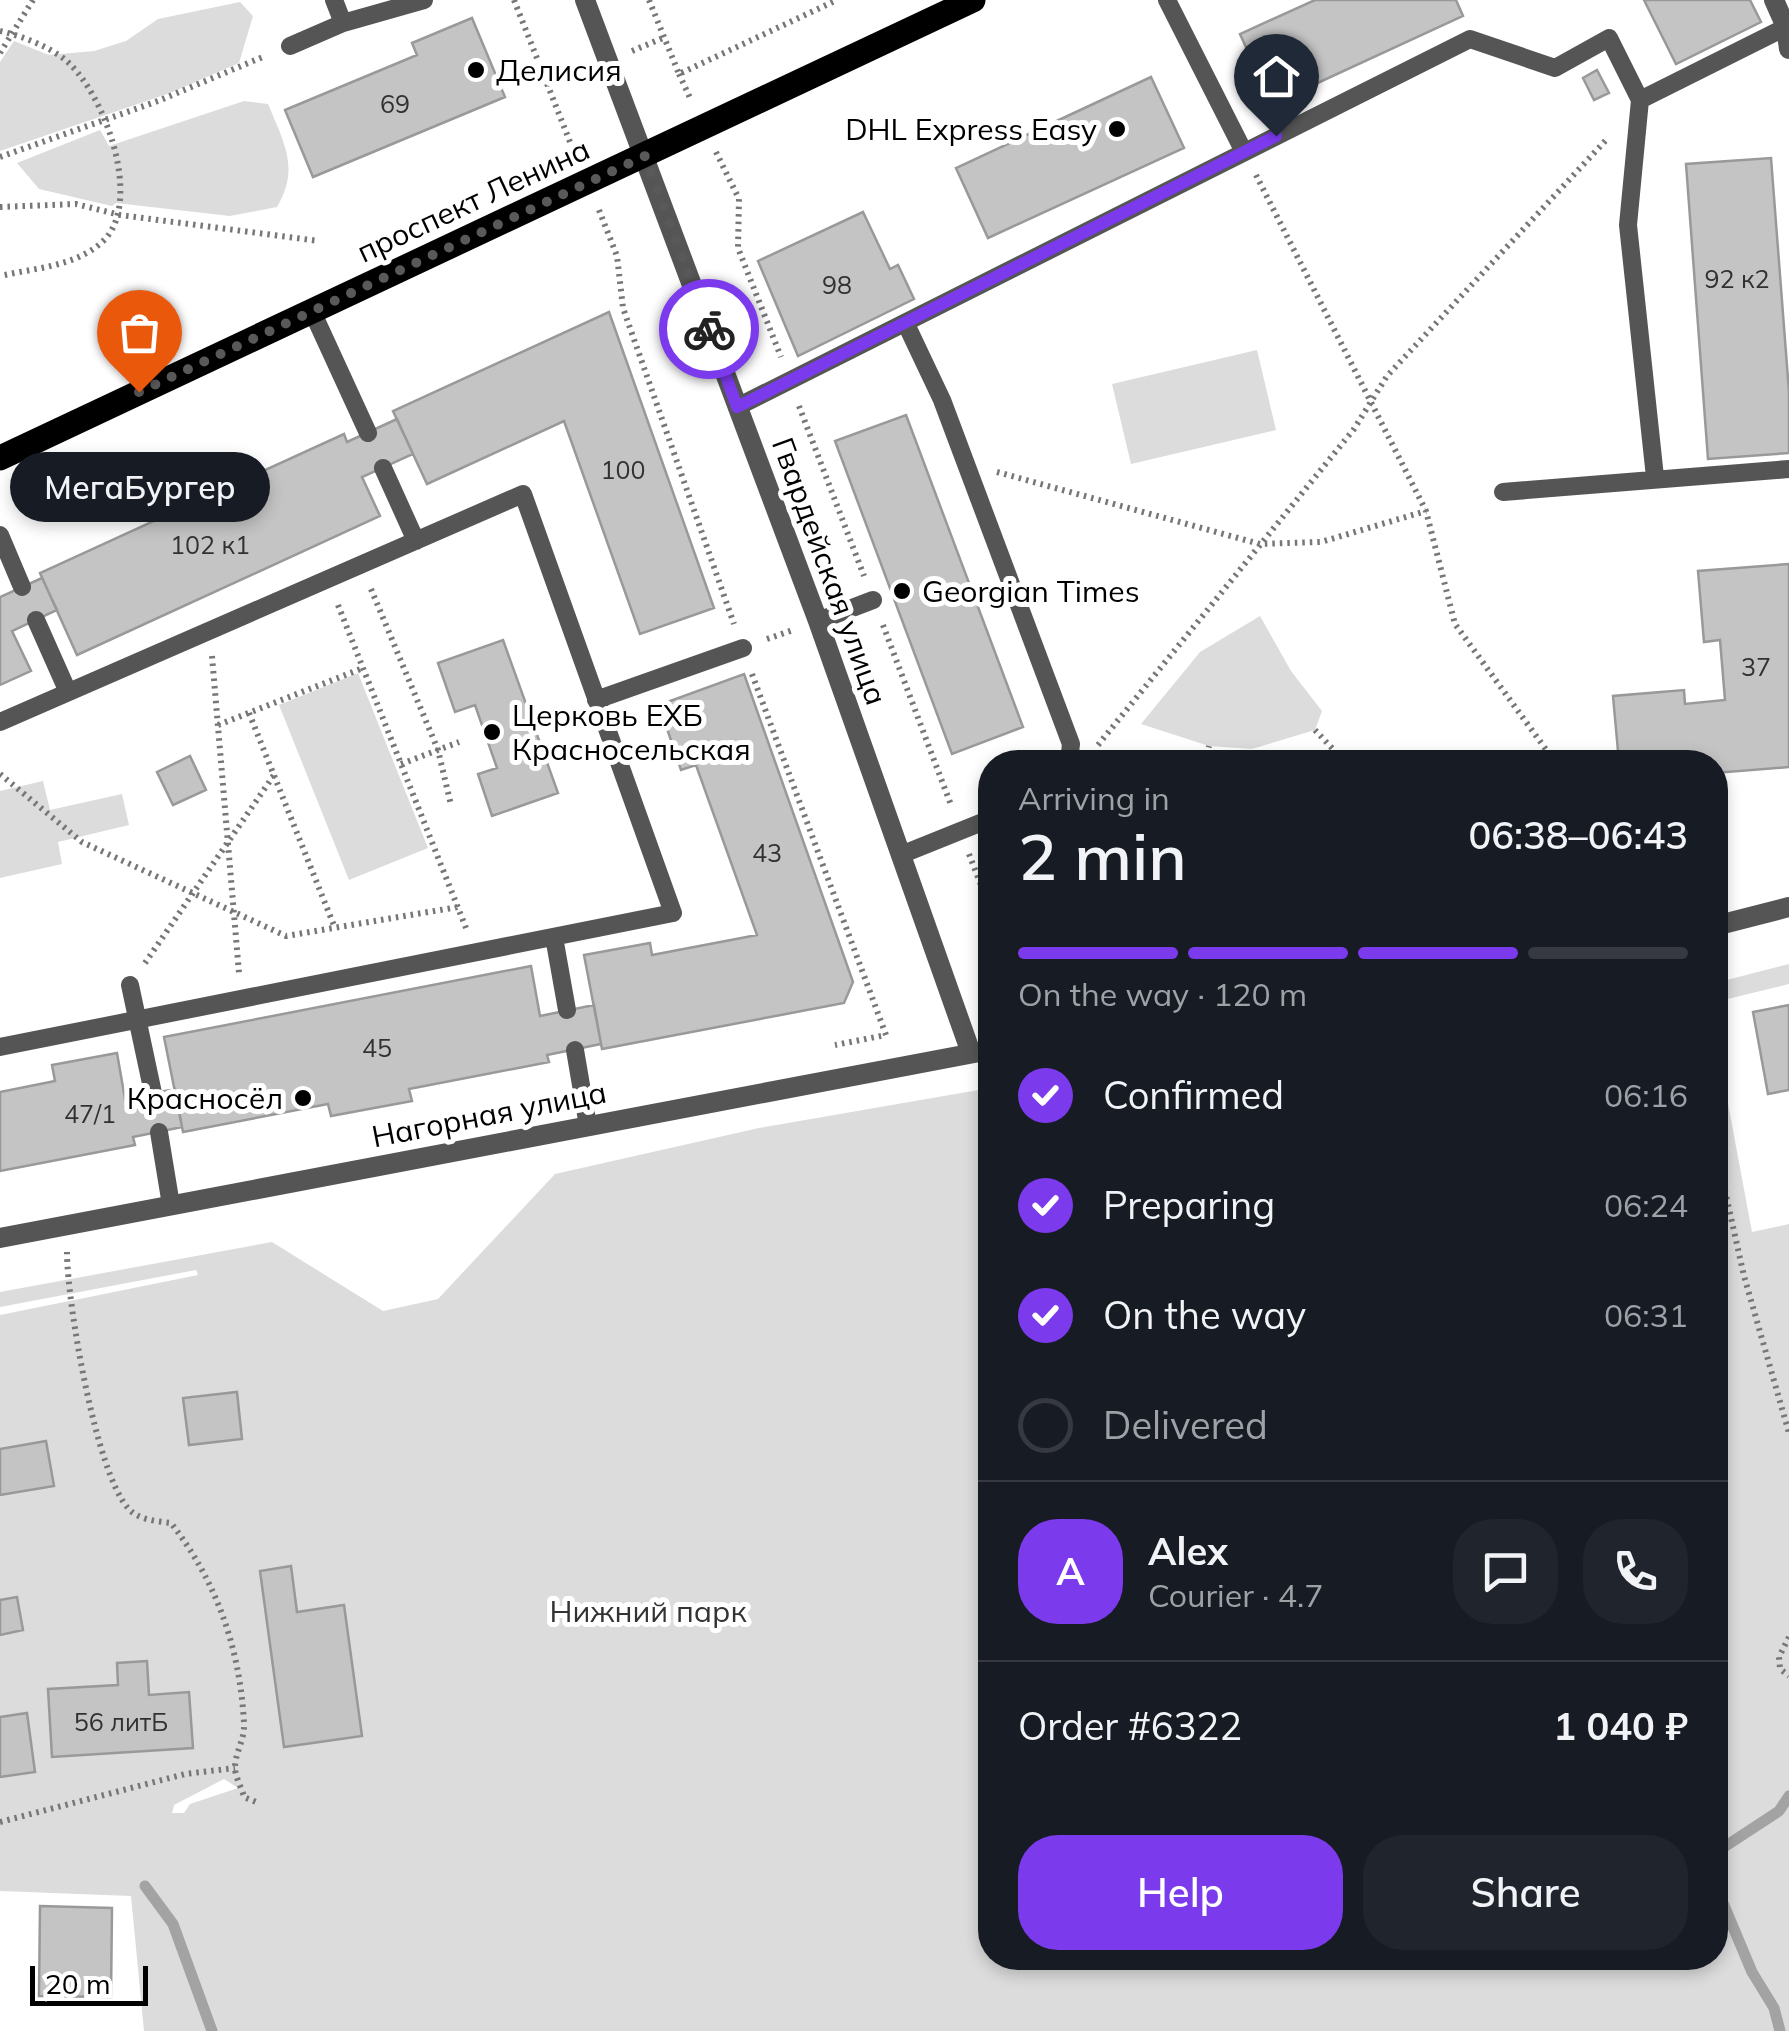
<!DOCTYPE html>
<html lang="en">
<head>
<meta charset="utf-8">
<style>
	body { margin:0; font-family:Mulish,sans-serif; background:#20242c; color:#f1f3f6; height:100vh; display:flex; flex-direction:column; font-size:38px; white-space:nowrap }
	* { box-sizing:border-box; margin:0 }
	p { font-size:32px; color:#9ea1a6 }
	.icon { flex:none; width:55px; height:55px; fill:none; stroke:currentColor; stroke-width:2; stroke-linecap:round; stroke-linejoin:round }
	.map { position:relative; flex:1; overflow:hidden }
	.details { position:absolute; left:978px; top:750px; width:750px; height:1220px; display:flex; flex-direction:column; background:#171b24; border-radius:40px; box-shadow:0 5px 15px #0003 }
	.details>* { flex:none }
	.scale { position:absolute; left:30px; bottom:25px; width:118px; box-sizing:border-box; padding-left:10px; border:5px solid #000; border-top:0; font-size:28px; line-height:35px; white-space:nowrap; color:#000; -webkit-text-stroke:8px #fff; paint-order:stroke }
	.pin { position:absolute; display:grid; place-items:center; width:85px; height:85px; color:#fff; margin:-102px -42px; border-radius:50% 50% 50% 0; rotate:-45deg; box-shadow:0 0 10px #0007 }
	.pin .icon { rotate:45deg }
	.courier { position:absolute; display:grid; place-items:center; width:100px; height:100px; margin:-50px; border:8px solid #7c3aed; border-radius:50%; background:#fff; color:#222; box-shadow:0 2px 12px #0007 }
	.bubble { position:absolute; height:70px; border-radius:35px; background:#171b24; box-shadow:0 5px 15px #0003; font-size:32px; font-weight:600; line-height:70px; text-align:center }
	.summary em { font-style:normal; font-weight:600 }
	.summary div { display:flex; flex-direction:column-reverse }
	.summary { display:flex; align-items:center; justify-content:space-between; height:170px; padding:0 40px }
	h1 { font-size:65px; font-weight:600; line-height:75px }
	.bar { display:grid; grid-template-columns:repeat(4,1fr); gap:15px 10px; align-content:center; height:120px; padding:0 40px }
	.bar i { height:12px; border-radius:8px; background:#363941 }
	.bar .on { background:#7c3aed }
	.bar p { grid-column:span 4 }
	.line { display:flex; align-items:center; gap:25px; padding:0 40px; border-top:2px solid #363941 }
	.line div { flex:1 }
	.round { display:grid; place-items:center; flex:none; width:105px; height:105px; border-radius:40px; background:#20242c }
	ol { padding:0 40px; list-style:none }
	li { display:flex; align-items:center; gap:30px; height:110px }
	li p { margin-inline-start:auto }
	li .icon { padding:10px; border-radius:50%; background:#7c3aed; color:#fff; stroke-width:4 }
	li:last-child { color:#9ea1a6 }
	li i { width:55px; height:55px; border:5px solid #363941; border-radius:50% }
	.action { display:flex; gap:20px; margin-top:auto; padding:20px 40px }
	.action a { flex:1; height:115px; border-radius:40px; background:#7c3aed; color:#fff; font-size:40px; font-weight:600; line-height:115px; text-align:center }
	.action a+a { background:#20242c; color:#f1f3f6 }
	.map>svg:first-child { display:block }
	.green { fill:#dcdcdc; fill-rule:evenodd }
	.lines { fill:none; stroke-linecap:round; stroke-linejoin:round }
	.stream { stroke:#a3a3a3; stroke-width:11 }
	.building { fill:#c4c4c4; stroke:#999; stroke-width:2.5 }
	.path { stroke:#777; stroke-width:6; stroke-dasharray:2.5 5; stroke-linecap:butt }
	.lane { stroke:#555; stroke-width:18 }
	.street { stroke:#555; stroke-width:20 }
	.primary { stroke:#000; stroke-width:25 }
	.done { stroke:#595959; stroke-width:10; stroke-dasharray:0 18 }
	.route { stroke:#7c3aed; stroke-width:12 }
	.poi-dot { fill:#000; stroke:#fff; stroke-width:4 }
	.labels { text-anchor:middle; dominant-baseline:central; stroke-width:10; stroke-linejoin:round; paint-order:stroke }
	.number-label { font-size:25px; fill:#313131 }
	.poi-label { font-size:30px; fill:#000; stroke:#fff; text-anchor:start }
	.street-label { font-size:30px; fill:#000; stroke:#fff }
	.park-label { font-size:30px; fill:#333; stroke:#fff }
</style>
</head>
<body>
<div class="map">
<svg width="1789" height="2031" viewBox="0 0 1789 2031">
	<rect width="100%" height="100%" fill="#fff"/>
	<path class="green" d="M240,2L253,16L239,63L170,93L0,151V62L14,41L49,55L94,51L126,41L158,19Z
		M244,101L268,104C284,143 300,168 277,207L230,216L116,203L112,206L39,189L17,163L100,130L109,146Z
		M1257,350L1276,430L1131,464L1112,384Z
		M1260,616L1291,671L1322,711L1315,730L1252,749L1209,746L1141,724L1200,652Z
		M358,673L428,848L349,880L279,705Z
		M43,781L50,810L122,794L129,825L58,842L62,864L0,878V791Z
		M1789,964V984L1715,1002V983Z
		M1715,1034L1752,1232L1789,1224V2031H144L131,1896L0,1891V1315L198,1275L196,1270L0,1307V1292L272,1242L383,1311L438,1299L555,1174L759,1128L990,1088V1958H1715ZM224,1779L238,1788L190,1804L184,1813H172L174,1805Z"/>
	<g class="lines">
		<path class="stream" d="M1715,1853L1779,1811L1789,1796
			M1715,1884L1752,1972L1774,2008L1780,2031
			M145,1886L173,1924L212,2031"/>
	</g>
	<path class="building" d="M1315,0H1456L1463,16L1272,104L1240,34Z
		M1644,0H1750L1761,22L1676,64Z
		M472,18L505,97L313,177L285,110L417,55L412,43Z
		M1597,70L1609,93L1594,100L1583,78Z
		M1151,77L1184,148L988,238L956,168Z
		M1771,158L1789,392V453L1708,459L1686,164Z
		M863,212L890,269L898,265L914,299L798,356L758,261Z
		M609,312L714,608L640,634L564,421L427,484L393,411Z
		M906,415L1023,727L952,754L835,441Z
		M397,419L413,454L362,477L380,516L77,655L40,573L344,434L347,442Z
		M1789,564V767L1715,773V762H1619L1613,696L1684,690L1685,704L1725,700L1720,640L1704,642L1698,571Z
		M42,578L57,610L12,631L31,671L0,685V597Z
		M503,640L558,793L492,816L478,774L497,768L475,705L455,712L438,663Z
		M744,674L853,982L844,1003L602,1049L584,955L650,943L652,955L757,935L696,765L681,770L659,705Z
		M190,756L206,790L173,805L157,772Z
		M531,966L540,1016L594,1005L601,1044L547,1055L549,1062L409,1089L412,1101L331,1116L328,1104L183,1132L164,1037Z
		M1789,1005V1090L1768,1094L1753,1012Z
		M117,1053L125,1099L175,1089L182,1127L133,1137L135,1145L0,1171V1092L55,1081L52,1065Z
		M237,1392L242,1439L189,1445L183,1398Z
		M46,1441L54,1486L0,1495V1449Z
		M291,1566L297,1612L344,1605L362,1736L284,1747L260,1571Z
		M17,1597L23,1630L0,1635V1600Z
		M147,1661L149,1695L189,1692L193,1748L52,1757L48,1689L118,1685L117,1663Z
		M27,1713L35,1772L0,1777V1717Z
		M40,1906L112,1908L111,1997L39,1996Z"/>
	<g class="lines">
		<path class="path" d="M514,0L574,152
			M649,0L679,74L837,0
			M0,31C22,36 45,45 63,58C104,89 146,205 101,243C73,267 34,268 0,276
			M632,51L663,38
			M0,53L33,0
			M679,74L691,100
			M547,84L583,70
			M716,152L739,199L738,248L781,357
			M0,157L158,101L265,56
			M1256,175L1426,511L1455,624L1555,762
			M0,207L76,204L120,215L319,241
			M599,210L617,256L623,308L734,624
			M799,406L864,576
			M997,472L1260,544L1321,542L1426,511
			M371,589L438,750L451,805
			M338,605L466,928
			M883,625L951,805
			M767,639L793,630
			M212,656L239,973
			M752,674L886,1035L835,1045
			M249,713L335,928
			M218,725L363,668
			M1315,730L1345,762
			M1098,745L1354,429L1387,376L1607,139
			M1205,762L1209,746
			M401,764L459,742
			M0,774L82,842L286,936L458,907
			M969,854L990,908
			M145,963L274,775
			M1715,1146L1744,1276L1789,1433
			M67,1252C67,1302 96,1473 128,1508C138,1520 156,1521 171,1523C217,1582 240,1649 244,1723C245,1740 235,1752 235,1768C235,1776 242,1789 244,1797L256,1802
			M1789,1637L1779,1657L1780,1669L1789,1676
			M0,1822L185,1774L235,1768"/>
		<path class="lane" d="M334,0L343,23
			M1167,0L1244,152
			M290,46L343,23L424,0
			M1640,100L1786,27
			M312,311L368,433
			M906,324L942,400L1071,744L1069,762
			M737,407L1470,39L1555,68L1609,38L1640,100L1628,225L1655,477
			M383,468L416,541
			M1503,492L1789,469
			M0,535L22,587
			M36,620L68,692
			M818,621L873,600
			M596,700L743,648
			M0,722L523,494L673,913L0,1047
			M903,854L990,819
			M554,937L567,1010
			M130,985L153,1093
			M575,1050L588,1126
			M159,1132L171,1205"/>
		<path class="street" d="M585,0L818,621L971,1053
			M1774,0L1786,27L1789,49
			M1715,926L1789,907
			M0,1238L990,1050"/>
		<path class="primary" d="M0,458L973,0"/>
	</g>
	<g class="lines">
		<path class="done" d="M139,392L645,156L709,329"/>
		<path class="route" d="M709,329L737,407L1276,136"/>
	</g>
	<g class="poi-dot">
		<circle cx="476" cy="70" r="10"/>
		<circle cx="1117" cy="129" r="10"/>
		<circle cx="902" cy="591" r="10"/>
		<circle cx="492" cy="732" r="10"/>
		<circle cx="303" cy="1098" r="10"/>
	</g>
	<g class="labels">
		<g class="number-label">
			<text x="395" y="103">69</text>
			<text x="1737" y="278">92 к2</text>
			<text x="837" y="284">98</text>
			<text x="623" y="469">100</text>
			<text x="210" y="544">102 к1</text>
			<text x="1756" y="666">37</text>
			<text x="767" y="852">43</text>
			<text x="377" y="1047">45</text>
			<text x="90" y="1113">47/1</text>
			<text x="121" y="1721">56 литБ</text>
		</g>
		<g class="poi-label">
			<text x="496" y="70">Делисия</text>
			<text x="1097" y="129" text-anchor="end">DHL Express Easy</text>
			<text x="922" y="591">Georgian Times</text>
			<text x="512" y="715">Церковь ЕХБ<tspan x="512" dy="34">Красносельская</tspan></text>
			<text x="283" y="1098" text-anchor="end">Красносёл</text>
		</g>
		<g class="street-label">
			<text transform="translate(473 200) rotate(-25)">проспект Ленина</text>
			<text transform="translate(830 571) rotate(70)">Гвардейская улица</text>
			<text transform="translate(489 1114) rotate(-11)">Нагорная улица</text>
		</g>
		<g class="park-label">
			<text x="648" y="1611">Нижний парк</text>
		</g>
	</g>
</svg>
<div class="scale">20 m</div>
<div class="pin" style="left:139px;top:392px;background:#ea580c"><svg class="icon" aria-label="bag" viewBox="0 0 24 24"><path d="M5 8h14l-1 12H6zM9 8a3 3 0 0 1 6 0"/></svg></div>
<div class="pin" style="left:1276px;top:136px;background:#1f2937"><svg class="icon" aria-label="home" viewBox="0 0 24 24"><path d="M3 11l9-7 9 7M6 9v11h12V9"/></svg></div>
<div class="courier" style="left:709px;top:329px"><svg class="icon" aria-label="bike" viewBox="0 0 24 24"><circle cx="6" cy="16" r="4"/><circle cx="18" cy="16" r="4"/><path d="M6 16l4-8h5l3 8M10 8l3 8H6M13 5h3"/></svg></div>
<div class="bubble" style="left:10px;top:452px;width:260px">МегаБургер</div>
<section class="details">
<div class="summary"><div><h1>2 min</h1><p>Arriving in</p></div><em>06:38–06:43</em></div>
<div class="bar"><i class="on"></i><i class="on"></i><i class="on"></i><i></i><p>On the way · 120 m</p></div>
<ol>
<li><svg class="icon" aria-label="check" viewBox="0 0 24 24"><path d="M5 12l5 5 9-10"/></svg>Confirmed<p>06:16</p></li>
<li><svg class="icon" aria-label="check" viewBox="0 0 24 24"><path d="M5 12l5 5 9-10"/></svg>Preparing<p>06:24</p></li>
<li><svg class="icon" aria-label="check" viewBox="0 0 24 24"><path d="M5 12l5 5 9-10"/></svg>On the way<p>06:31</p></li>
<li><i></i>Delivered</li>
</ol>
<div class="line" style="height:180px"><b class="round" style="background:#7c3aed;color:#fff">A</b><div><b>Alex</b><p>Courier · 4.7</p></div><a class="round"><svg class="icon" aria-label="chat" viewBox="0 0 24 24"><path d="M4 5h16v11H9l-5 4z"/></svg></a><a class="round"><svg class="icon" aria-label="phone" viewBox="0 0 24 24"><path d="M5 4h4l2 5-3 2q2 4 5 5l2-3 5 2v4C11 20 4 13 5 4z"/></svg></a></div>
<div class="line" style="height:130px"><div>Order #6322</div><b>1 040 ₽</b></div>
<div class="action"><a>Help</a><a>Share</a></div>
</section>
</div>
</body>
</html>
